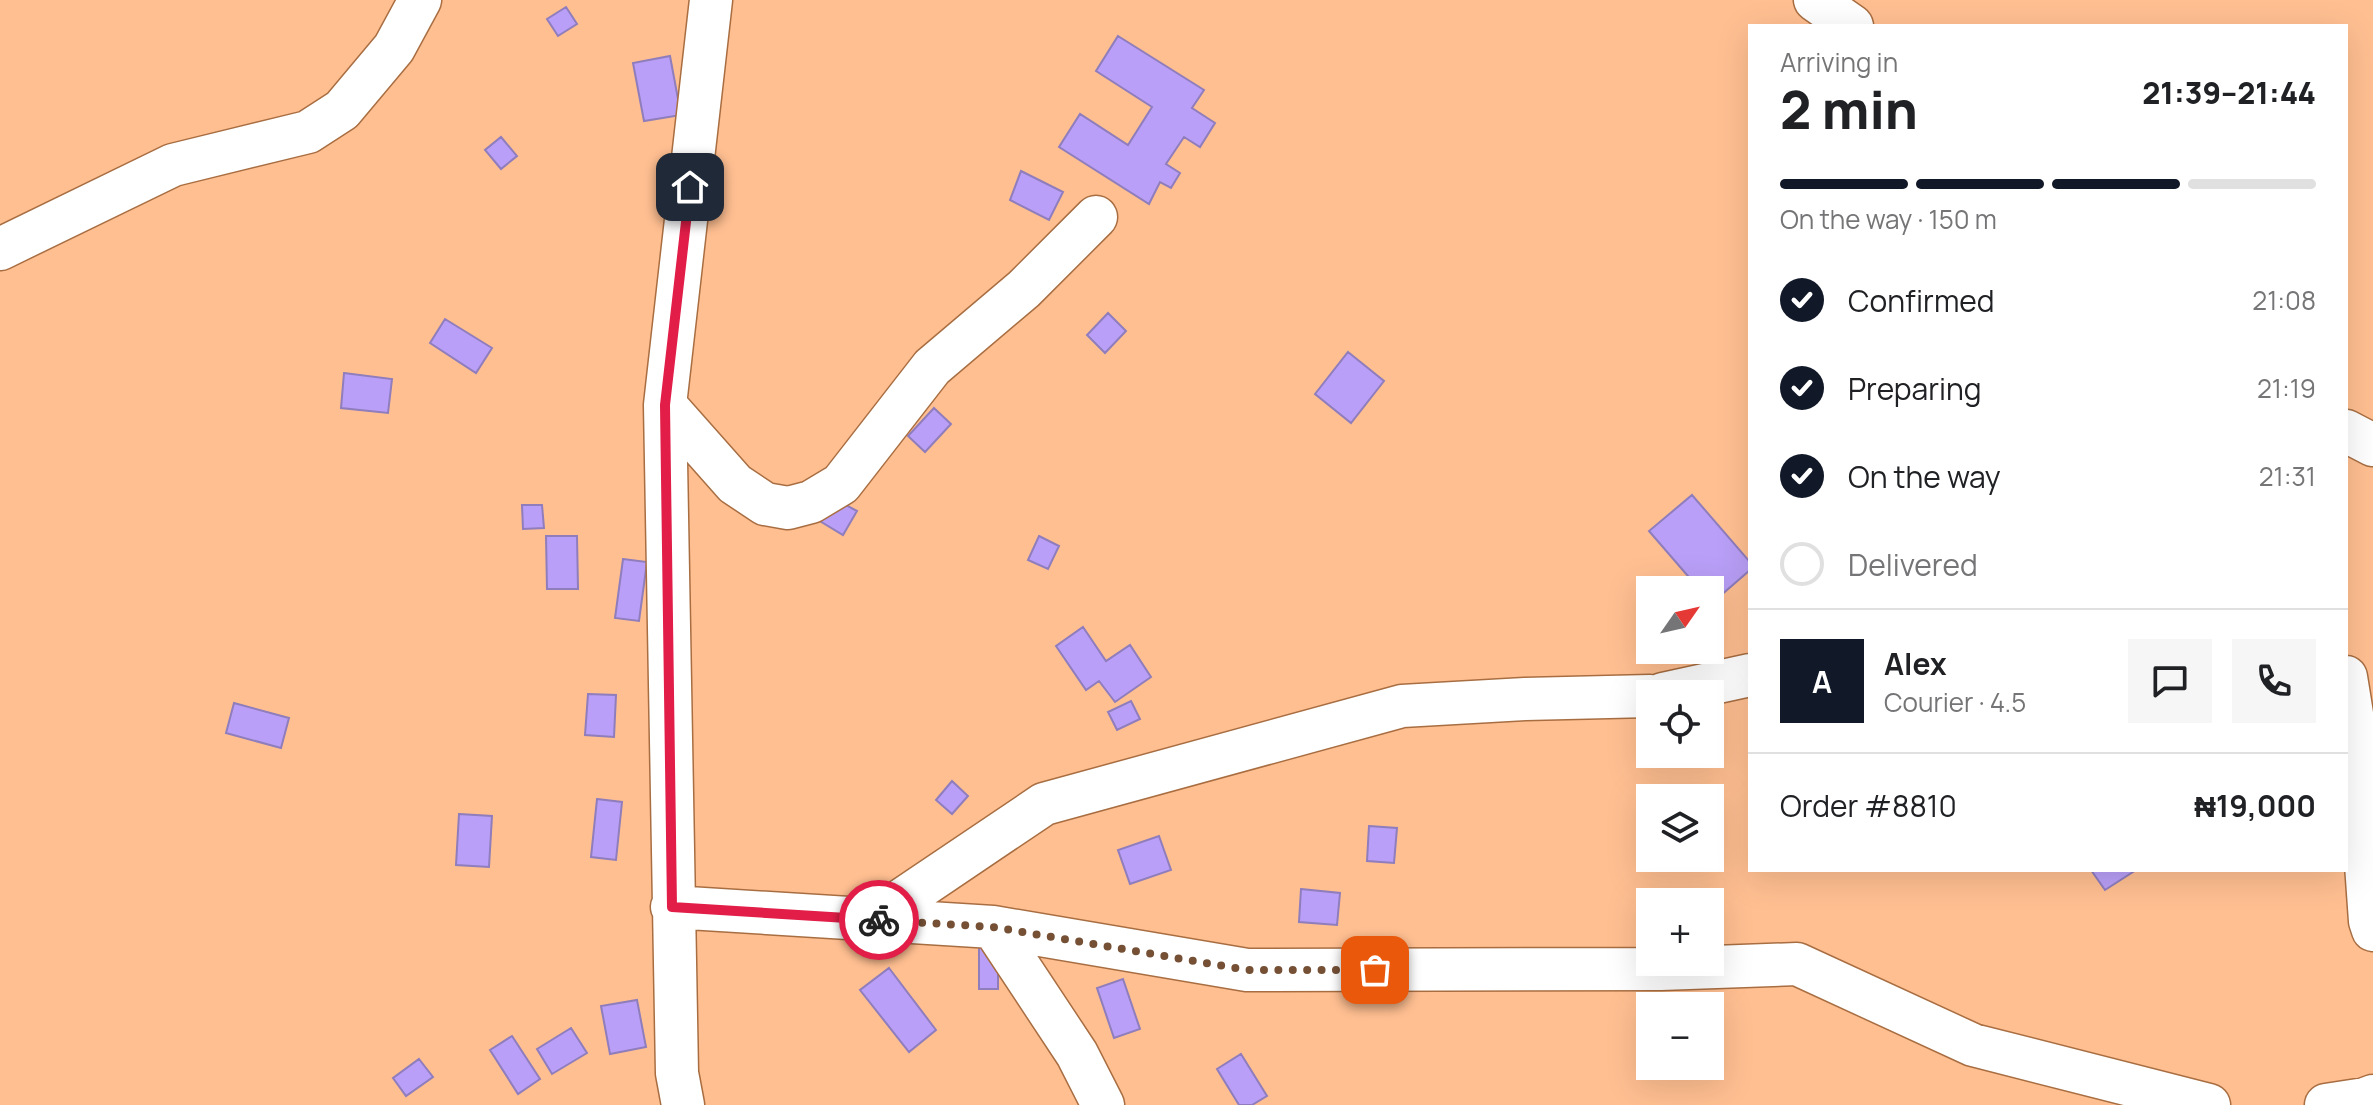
<!DOCTYPE html>
<html lang="en">
<head>
<meta charset="utf-8">
<style>
	body { margin:0; font-family:Manrope,sans-serif; background:#f6f6f6; color:#202124; height:100vh; display:flex; flex-direction:column; font-size:30px; white-space:nowrap }
	* { box-sizing:border-box; margin:0 }
	p { font-size:26px; color:#757577 }
	.icon { flex:none; width:44px; height:44px; fill:none; stroke:currentColor; stroke-width:2; stroke-linecap:round; stroke-linejoin:round }
	.map { position:relative; flex:1; overflow:hidden }
	.side { position:absolute; left:1748px; top:24px; width:600px; height:848px; display:flex; flex-direction:column; background:#fff; border-radius:0px; box-shadow:0 8px 32px #0002 }
	.side>* { flex:none }
	.needle { width:52px; rotate:56deg }
	.controls { position:absolute; left:1636px; top:576px; display:grid; gap:16px }
	.controls a { display:grid; place-items:center; width:88px; height:88px; border-radius:0px; background:#fff; box-shadow:0 8px 32px #0002; font-size:40px }
	.pin { position:absolute; display:grid; place-items:center; width:68px; height:68px; color:#fff; margin:-34px; border-radius:16px; box-shadow:0 4px 12px #0006 }
	.courier { position:absolute; display:grid; place-items:center; width:80px; height:80px; margin:-40px; border:6px solid #e11d48; border-radius:50%; background:#fff; color:#222; box-shadow:0 2px 10px #0007 }
	.summary em { font-style:normal; font-weight:800 }
	.summary div { display:flex; flex-direction:column-reverse }
	.summary { display:flex; align-items:center; justify-content:space-between; height:136px; padding:0 32px }
	h1 { font-size:52px; font-weight:800; line-height:60px }
	.bar { display:grid; grid-template-columns:repeat(4,1fr); gap:12px 8px; align-content:center; height:96px; padding:0 32px }
	.bar i { height:10px; border-radius:6px; background:#e0e0e0 }
	.bar .on { background:#111827 }
	.bar p { grid-column:span 4 }
	.line { display:flex; align-items:center; gap:20px; padding:0 32px; border-top:2px solid #e0e0e0 }
	.line div { flex:1 }
	.round { display:grid; place-items:center; flex:none; width:84px; height:84px; border-radius:0px; background:#f6f6f6 }
	ol { padding:0 32px; list-style:none }
	li { display:flex; align-items:center; gap:24px; height:88px }
	li p { margin-inline-start:auto }
	li .icon { padding:8px; border-radius:50%; background:#111827; color:#fff; stroke-width:4 }
	li:last-child { color:#757577 }
	li i { width:44px; height:44px; border:4px solid #e0e0e0; border-radius:50% }
	.map>svg:first-child { display:block }
	.building { fill:#b99ff7; stroke:#8f7dbc; stroke-width:2 }
	.lines { fill:none; stroke-linecap:round; stroke-linejoin:round }
	.street-casing { stroke:#a86e42; stroke-width:45 }
	.street { stroke:#fff; stroke-width:42 }
	.done { stroke:#755035; stroke-width:8; stroke-dasharray:0 14.4 }
	.route { stroke:#e11d48; stroke-width:10 }
</style>
</head>
<body>
<div class="map">
<svg width="2373" height="1105" viewBox="0 0 2373 1105">
	<rect width="100%" height="100%" fill="#ffbf91"/>
	<path class="building" d="M566,7L577,24L558,36L547,19Z
		M1118,36L1204,90L1192,108L1215,123L1200,147L1184,137L1166,164L1180,173L1171,188L1160,182L1149,204L1059,147L1080,114L1128,145L1152,107L1096,71Z
		M670,56L681,115L644,121L633,63Z
		M501,137L517,156L501,169L485,150Z
		M1021,171L1063,192L1049,220L1010,200Z
		M1108,313L1126,331L1105,353L1087,335Z
		M445,319L492,348L476,373L430,343Z
		M1348,352L1384,381L1351,423L1315,394Z
		M344,373L392,379L388,413L341,408Z
		M934,408L951,424L925,452L908,436Z
		M1692,495L1750,562V570L1712,603L1710,590H1700L1649,531Z
		M831,497L857,511L843,535L818,520Z
		M522,505H542L544,528L523,529Z
		M546,536H577L578,589H547Z
		M1039,536L1059,546L1048,569L1028,560Z
		M623,559L647,562L639,621L615,618Z
		M1083,627L1106,661L1130,645L1151,677L1115,702L1099,681L1086,690L1056,646Z
		M588,694L616,695L614,737L585,735Z
		M1131,701L1140,719L1117,730L1108,712Z
		M234,703L289,718L281,748L226,733Z
		M952,781L968,796L952,814L936,800Z
		M597,799L622,802L616,860L591,857Z
		M459,814L492,816L489,867L456,865Z
		M1369,826L1397,828L1394,863L1367,861Z
		M1159,836L1171,870L1130,884L1118,850Z
		M2091,870H2136L2105,890Z
		M1301,889L1340,893L1337,925L1299,922Z
		M979,947H998V989H979Z
		M889,968L936,1030L909,1052L860,990Z
		M1123,979L1140,1029L1114,1038L1097,988Z
		M637,1000L646,1047L610,1054L601,1006Z
		M571,1028L587,1053L552,1074L537,1049Z
		M512,1036L540,1079L518,1094L490,1050Z
		M1241,1054L1267,1096L1252,1105H1239L1217,1069Z
		M419,1059L433,1077L406,1096L393,1078Z"/>
	<g class="lines">
		<g class="street-casing">
			<path id="street" d="M1815,0L1852,26
				M0,249L173,165L308,132L342,110L394,48L420,0
				M665,405L735,484L765,504L788,508L811,502L841,484L932,367L1024,289L1096,217
				M2346,431L2373,445
				M2346,677L2358,751L2370,921L2373,930
				M1663,694L1750,675
				M672,907L993,927L1247,970L1661,969L1797,964L1973,1045L2209,1105
				M872,920L1044,804L1402,706L1525,699L1650,696
				M993,927L1077,1054L1103,1105
				M683,1105L677,1073L665,405L711,0
				M2326,1105L2365,1099L2373,1096"/>
		</g>
		<use href="#street" class="street"/>
	</g>
	<g class="lines">
		<path class="done" d="M879,920L993,927L1247,970H1375"/>
		<path class="route" d="M690,187L665,405L672,907L879,920"/>
	</g>
</svg>
<div class="controls">
<a><svg class="needle" viewBox="-14 -14 28 28"><path d="M0-13l5 13h-10z" fill="#e53935"/><path d="M0 13l5-13h-10z" fill="#757577"/></svg></a>
<a><svg class="icon" aria-label="locate" viewBox="0 0 24 24"><circle cx="12" cy="12" r="6"/><path d="M12 2v4M12 18v4M2 12h4M18 12h4"/></svg></a>
<a><svg class="icon" aria-label="layers" viewBox="0 0 24 24"><path d="M12 4l9 5-9 5-9-5zM3 14l9 5 9-5"/></svg></a>
<a>+</a>
<a>−</a>
</div>
<div class="pin" style="left:1375px;top:970px;background:#ea580c"><svg class="icon" aria-label="bag" viewBox="0 0 24 24"><path d="M5 8h14l-1 12H6zM9 8a3 3 0 0 1 6 0"/></svg></div>
<div class="pin" style="left:690px;top:187px;background:#1f2937"><svg class="icon" aria-label="home" viewBox="0 0 24 24"><path d="M3 11l9-7 9 7M6 9v11h12V9"/></svg></div>
<div class="courier" style="left:879px;top:920px"><svg class="icon" aria-label="bike" viewBox="0 0 24 24"><circle cx="6" cy="16" r="4"/><circle cx="18" cy="16" r="4"/><path d="M6 16l4-8h5l3 8M10 8l3 8H6M13 5h3"/></svg></div>
<section class="side">
<div class="summary"><div><h1>2 min</h1><p>Arriving in</p></div><em>21:39–21:44</em></div>
<div class="bar"><i class="on"></i><i class="on"></i><i class="on"></i><i></i><p>On the way · 150 m</p></div>
<ol>
<li><svg class="icon" aria-label="check" viewBox="0 0 24 24"><path d="M5 12l5 5 9-10"/></svg>Confirmed<p>21:08</p></li>
<li><svg class="icon" aria-label="check" viewBox="0 0 24 24"><path d="M5 12l5 5 9-10"/></svg>Preparing<p>21:19</p></li>
<li><svg class="icon" aria-label="check" viewBox="0 0 24 24"><path d="M5 12l5 5 9-10"/></svg>On the way<p>21:31</p></li>
<li><i></i>Delivered</li>
</ol>
<div class="line" style="height:144px"><b class="round" style="background:#111827;color:#fff">A</b><div><b>Alex</b><p>Courier · 4.5</p></div><a class="round"><svg class="icon" aria-label="chat" viewBox="0 0 24 24"><path d="M4 5h16v11H9l-5 4z"/></svg></a><a class="round"><svg class="icon" aria-label="phone" viewBox="0 0 24 24"><path d="M5 4h4l2 5-3 2q2 4 5 5l2-3 5 2v4C11 20 4 13 5 4z"/></svg></a></div>
<div class="line" style="height:104px"><div>Order #8810</div><b>₦19,000</b></div>
</section>
</div>
</body>
</html>
